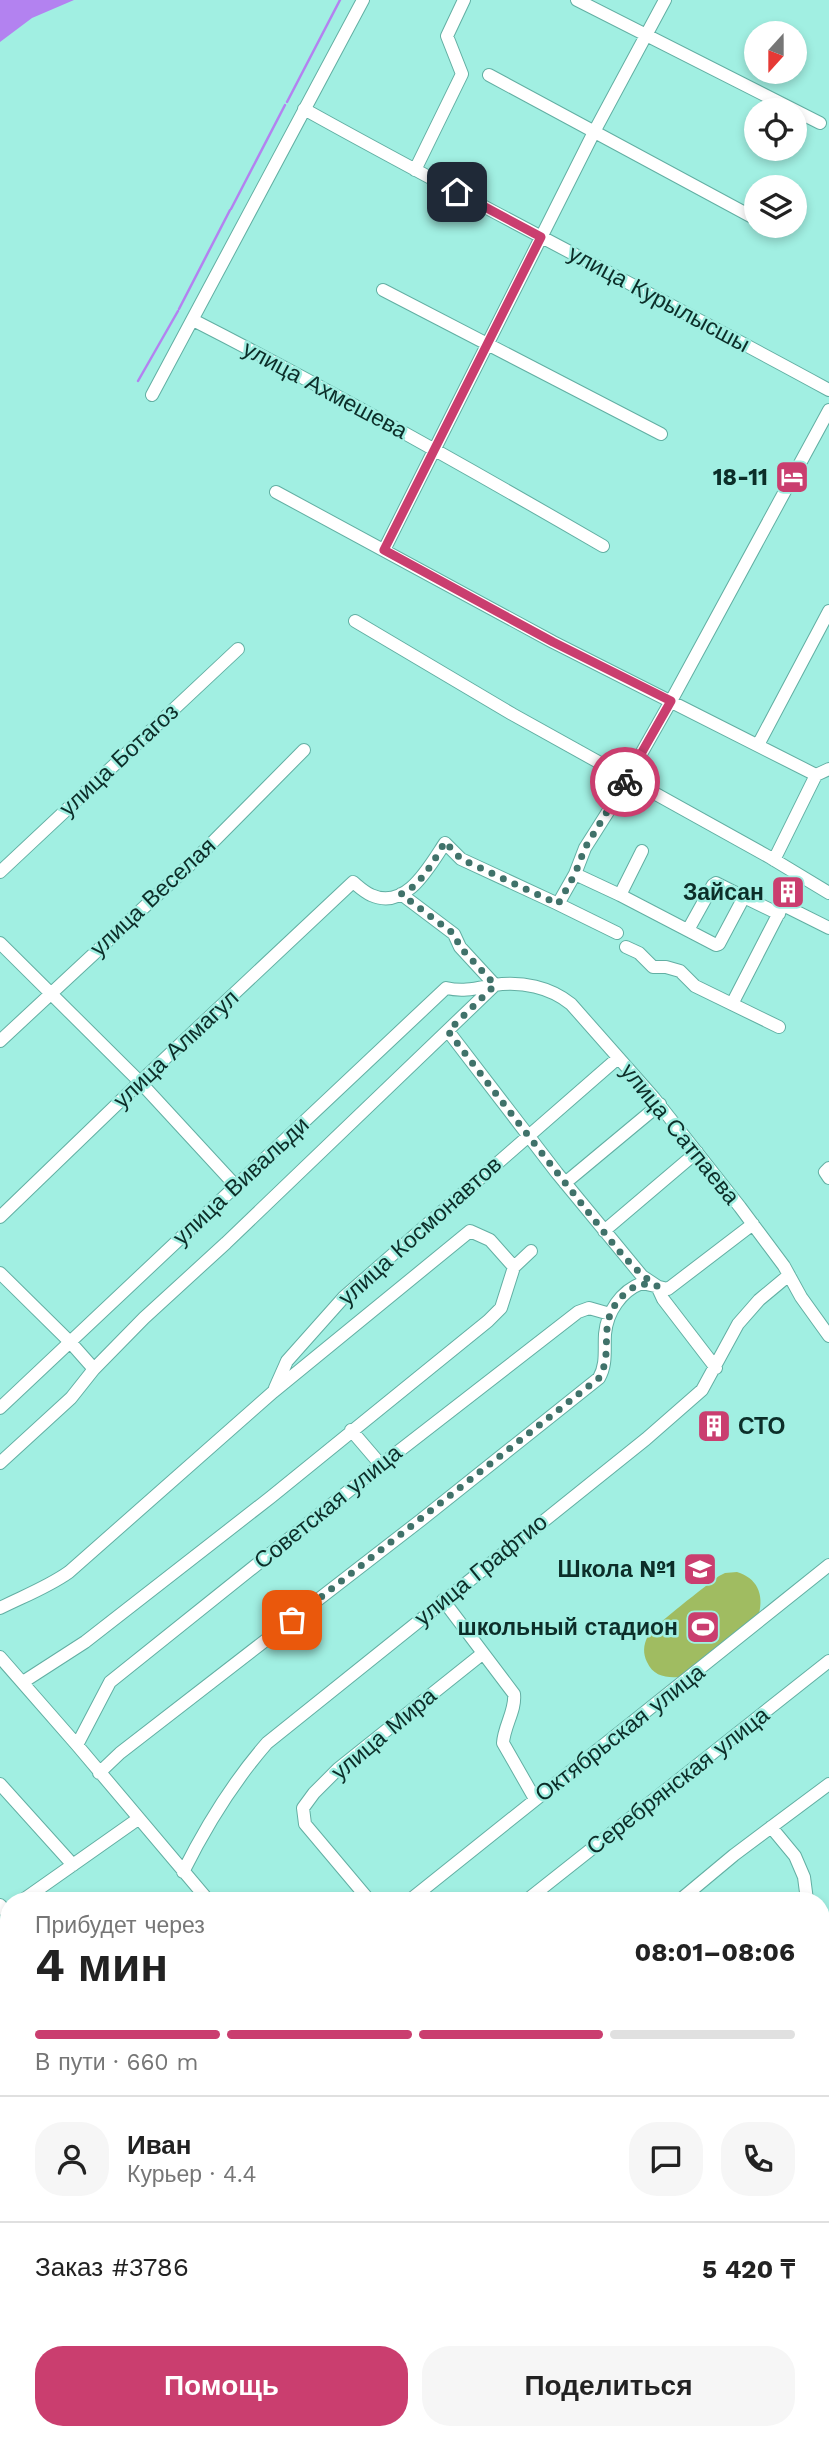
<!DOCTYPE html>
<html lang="ru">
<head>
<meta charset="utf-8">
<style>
	body { margin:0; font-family:"Work Sans",sans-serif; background:#f6f6f6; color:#222; height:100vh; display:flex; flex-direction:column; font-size:26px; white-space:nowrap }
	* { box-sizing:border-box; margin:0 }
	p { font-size:23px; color:#767676 }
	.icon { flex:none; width:38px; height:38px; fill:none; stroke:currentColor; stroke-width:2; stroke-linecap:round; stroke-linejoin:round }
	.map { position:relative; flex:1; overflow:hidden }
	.sheet { position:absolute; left:0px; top:1892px; width:830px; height:548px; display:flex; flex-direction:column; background:#fff; border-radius:28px 28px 0 0; box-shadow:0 4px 10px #0003 }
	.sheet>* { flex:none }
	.needle { width:46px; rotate:201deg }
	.buttons { position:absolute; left:744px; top:21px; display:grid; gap:14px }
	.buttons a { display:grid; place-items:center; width:63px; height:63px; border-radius:50%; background:#fff; box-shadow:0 4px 10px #0003; font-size:35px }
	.pin { position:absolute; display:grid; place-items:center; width:60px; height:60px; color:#fff; margin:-30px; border-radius:14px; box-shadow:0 4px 10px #0006 }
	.courier { position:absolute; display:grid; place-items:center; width:70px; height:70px; margin:-35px; border:5px solid #ca3e6f; border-radius:50%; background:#fff; color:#222; box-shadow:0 2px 9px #0007 }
	.overview em { font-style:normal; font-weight:700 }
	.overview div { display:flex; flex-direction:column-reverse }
	.overview { display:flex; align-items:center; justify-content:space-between; height:119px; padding:0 35px }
	h1 { font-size:46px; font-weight:700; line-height:52px }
	.bar { display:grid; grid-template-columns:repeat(4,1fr); gap:10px 7px; align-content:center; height:84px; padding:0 35px }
	.bar i { height:9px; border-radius:5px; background:#e0e0e0 }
	.bar .active { background:#ca3e6f }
	.bar p { grid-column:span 4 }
	.line { display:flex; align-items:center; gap:18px; padding:0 35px; border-top:2px solid #e0e0e0 }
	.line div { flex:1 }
	.round { display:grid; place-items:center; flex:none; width:74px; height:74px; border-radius:28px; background:#f6f6f6 }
	.cta { display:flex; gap:14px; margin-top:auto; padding:14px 35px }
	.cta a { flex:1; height:80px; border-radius:28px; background:#ca3e6f; color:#fff; font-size:28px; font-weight:700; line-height:80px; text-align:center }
	.cta a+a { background:#f6f6f6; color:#222 }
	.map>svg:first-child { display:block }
	.green { fill:#a0bc61 }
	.water { fill:#b382f0 }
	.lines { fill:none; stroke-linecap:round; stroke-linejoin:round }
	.stream { stroke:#b382f0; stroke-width:2.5 }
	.minor-casing { stroke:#62afa3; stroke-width:14 }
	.major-casing { stroke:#62afa3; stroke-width:18 }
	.minor { stroke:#fff; stroke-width:12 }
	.major { stroke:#fff; stroke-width:16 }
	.done { stroke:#40726a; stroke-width:7; stroke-dasharray:0 12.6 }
	.route { stroke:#ca3e6f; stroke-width:9 }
	.labels { text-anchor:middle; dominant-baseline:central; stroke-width:5; stroke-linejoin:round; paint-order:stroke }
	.street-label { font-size:23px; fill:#0c2e29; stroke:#a1efe2 }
	.poi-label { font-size:23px; font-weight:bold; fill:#0c2e29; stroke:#a1efe2; text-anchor:end }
</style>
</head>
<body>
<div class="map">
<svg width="829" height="2439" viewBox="0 0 829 2439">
	<rect width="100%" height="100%" fill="#a1efe2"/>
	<path class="green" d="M737,1572C757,1578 764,1594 759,1614L679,1677C666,1678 653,1676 647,1662C643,1654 643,1645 648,1636C655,1624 705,1587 719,1576L725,1573Z"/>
	<path class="water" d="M0,0H74L32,18L0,42Z"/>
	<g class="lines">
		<path class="stream" d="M287,102L340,0
			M231,209L285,105
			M179,309L230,210
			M138,381L178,311"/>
		<g class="minor-casing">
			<path id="minor" d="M577,0L820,123
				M489,75L756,219
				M304,109C478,206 655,295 829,390
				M415,170L462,74L447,36L464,0
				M383,290L661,434
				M193,320C332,391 467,467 603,546
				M152,395L363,0
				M276,492L553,642L816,775
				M384,550L594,132L665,0
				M355,621L512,714L771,858L829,893
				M758,745L829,611
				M642,851L620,895L716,945L719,944L744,897L779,914
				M774,860L816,775L829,769
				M0,872L238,649
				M575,874L620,895
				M401,894L454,934L460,947L495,985
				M688,930L713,885L716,883L744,897
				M617,933L558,904L575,874L585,848L611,807L671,701L829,410
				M0,943L140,1082L235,1185
				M626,947L639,953L653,967H666L680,971L695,986L779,1027
				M732,1004L783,905L829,928
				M448,1031L557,1173L642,1276L657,1286L663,1299L716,1368
				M0,1041L196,859L304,750
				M829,1168L825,1172L829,1178
				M565,1183L660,1104
				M0,1217L140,1082L353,882C358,886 364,892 371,895C406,911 429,867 445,843L461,859L558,904
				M604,1231L697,1152
				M0,1273L71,1343L94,1369
				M275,1388L287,1361L344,1297L618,1058
				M0,1408L446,988C464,992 477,988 494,985C522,981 550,987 571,1004L654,1098L740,1207L784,1266L801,1297L829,1336
				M351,1430L381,1465
				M0,1463L71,1398L94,1369L144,1318L226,1243L495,985
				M443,1600L514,1694C516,1710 504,1726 503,1743L535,1799
				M0,1608C24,1596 48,1587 69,1572L273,1392L470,1231L490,1240L514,1267
				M0,1657L77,1745L208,1900
				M23,1682L85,1642L271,1497L488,1321L501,1308L514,1267L531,1251
				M77,1745L110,1682L381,1465L578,1312L589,1308L610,1314
				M99,1773L120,1753L421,1520L599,1378C607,1364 604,1350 605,1334C607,1312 621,1291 642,1283L668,1289L753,1224
				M0,1784L73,1865
				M771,1827L795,1856L804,1877L807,1900
				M183,1872C206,1826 233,1782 267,1743L646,1439L702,1390L738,1324L759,1300L789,1275
				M23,1900L138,1819
				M369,1900L305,1824L303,1808L314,1793L338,1769L482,1654
				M410,1900L829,1565
				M527,1900L829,1661
				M680,1900L734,1855L829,1784
				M0,1905L9,1915
				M0,1929L9,1922
				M821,1930L829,1940
				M821,2023L829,2016
				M0,2039L9,2033
				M821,2114L829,2107
				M0,2124L9,2136
				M0,2213L9,2207"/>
		</g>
		<g class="major-casing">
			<path id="major" d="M821,2233L829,2231
				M104,2439L134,2431"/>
		</g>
		<use href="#minor" class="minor"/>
		<use href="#major" class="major"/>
	</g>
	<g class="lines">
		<path class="done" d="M292,1620L599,1378C616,1349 593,1320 627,1292C638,1283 644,1283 657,1286C628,1267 607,1235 585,1208C539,1150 493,1090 448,1031L495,985L460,947L454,934L401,894C421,886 434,860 445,842L461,859L558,904L575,874L585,848L625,782"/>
		<path class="route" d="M457,192L541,237L384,550L553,642L671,701L625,782"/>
	</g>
	<defs>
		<g id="hotel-square" transform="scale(1.75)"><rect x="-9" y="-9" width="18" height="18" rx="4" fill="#ca3e6f" stroke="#a1efe2"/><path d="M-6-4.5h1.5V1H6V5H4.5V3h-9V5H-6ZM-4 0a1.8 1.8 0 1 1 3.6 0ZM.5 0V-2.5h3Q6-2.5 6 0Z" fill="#fff"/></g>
		<g id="building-square" transform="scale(1.75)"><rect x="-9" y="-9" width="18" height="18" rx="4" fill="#ca3e6f" stroke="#a1efe2"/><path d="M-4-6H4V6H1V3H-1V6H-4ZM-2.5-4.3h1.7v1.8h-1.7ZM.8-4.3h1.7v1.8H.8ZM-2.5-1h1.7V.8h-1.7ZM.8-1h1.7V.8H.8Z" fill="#fff"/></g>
		<g id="school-square" transform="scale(1.75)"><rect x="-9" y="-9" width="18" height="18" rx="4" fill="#ca3e6f" stroke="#a1efe2"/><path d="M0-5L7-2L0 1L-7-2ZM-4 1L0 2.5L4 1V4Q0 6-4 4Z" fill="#fff"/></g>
		<g id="stadium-square" transform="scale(1.75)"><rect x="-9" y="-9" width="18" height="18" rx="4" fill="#ca3e6f" stroke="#a1efe2"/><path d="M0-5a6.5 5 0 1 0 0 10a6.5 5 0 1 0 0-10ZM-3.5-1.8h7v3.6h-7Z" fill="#fff"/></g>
	</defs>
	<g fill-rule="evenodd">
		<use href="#hotel-square" x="792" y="477"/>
		<use href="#building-square" x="788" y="892"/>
		<use href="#building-square" x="714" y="1426"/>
		<use href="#school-square" x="700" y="1569"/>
		<use href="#stadium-square" x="703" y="1627"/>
	</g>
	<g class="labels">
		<g class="street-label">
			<text transform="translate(659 299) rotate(28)">улица Курылысшы</text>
			<text transform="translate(325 390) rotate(28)">улица Ахмешева</text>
			<text transform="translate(119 760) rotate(-43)">улица Ботагоз</text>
			<text transform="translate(153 897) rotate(-43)">улица Веселая</text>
			<text transform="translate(176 1049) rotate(-43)">улица Алмагул</text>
			<text transform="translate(680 1134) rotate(51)">улица Сатпаева</text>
			<text transform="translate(241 1181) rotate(-43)">улица Вивальди</text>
			<text transform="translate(420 1231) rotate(-42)">улица Космонавтов</text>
			<text transform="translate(328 1507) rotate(-39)">Советская улица</text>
			<text transform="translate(481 1570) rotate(-39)">улица Графтио</text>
			<text transform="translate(620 1733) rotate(-38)">Октябрьская улица</text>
			<text transform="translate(384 1734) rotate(-40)">улица Мира</text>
			<text transform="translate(678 1781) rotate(-38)">Серебрянская улица</text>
		</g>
		<g class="poi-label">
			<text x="768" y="477">18-11</text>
			<text x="764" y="892">Зайсан</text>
			<text x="738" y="1426" text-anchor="start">СТО</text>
			<text x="676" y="1569">Школа №1</text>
			<text x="678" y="1627">школьный стадион</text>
		</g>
	</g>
</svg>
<div class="buttons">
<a><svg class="needle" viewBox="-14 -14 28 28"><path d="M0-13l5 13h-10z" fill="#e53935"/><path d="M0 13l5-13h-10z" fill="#767676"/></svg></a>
<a><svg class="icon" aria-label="locate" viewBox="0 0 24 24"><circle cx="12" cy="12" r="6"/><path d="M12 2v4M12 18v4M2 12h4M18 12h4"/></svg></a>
<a><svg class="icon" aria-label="layers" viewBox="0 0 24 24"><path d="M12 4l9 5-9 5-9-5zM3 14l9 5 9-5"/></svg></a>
</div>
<div class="pin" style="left:292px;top:1620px;background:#ea580c"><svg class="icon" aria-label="bag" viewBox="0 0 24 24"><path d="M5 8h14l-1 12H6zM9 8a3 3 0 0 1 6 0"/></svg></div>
<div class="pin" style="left:457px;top:192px;background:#1f2937"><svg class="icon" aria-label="home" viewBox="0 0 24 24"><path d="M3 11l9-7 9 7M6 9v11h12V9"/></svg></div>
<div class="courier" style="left:625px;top:782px"><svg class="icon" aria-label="bike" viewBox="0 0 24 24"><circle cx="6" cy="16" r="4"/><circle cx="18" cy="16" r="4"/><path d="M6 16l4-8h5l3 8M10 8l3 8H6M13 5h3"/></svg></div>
<section class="sheet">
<div class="overview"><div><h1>4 мин</h1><p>Прибудет через</p></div><em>08:01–08:06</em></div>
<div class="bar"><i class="active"></i><i class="active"></i><i class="active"></i><i></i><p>В пути · 660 m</p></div>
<div class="line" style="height:126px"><a class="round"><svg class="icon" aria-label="person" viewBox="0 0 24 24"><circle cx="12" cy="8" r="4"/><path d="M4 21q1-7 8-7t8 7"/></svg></a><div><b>Иван</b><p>Курьер · 4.4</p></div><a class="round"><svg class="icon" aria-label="chat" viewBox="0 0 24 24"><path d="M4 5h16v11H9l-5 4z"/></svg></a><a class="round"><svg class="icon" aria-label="phone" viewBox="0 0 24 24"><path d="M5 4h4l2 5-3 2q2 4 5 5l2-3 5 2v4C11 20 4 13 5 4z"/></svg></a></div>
<div class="line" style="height:91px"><div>Заказ #3786</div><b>5 420 ₸</b></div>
<div class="cta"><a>Помощь</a><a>Поделиться</a></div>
</section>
</div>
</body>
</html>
